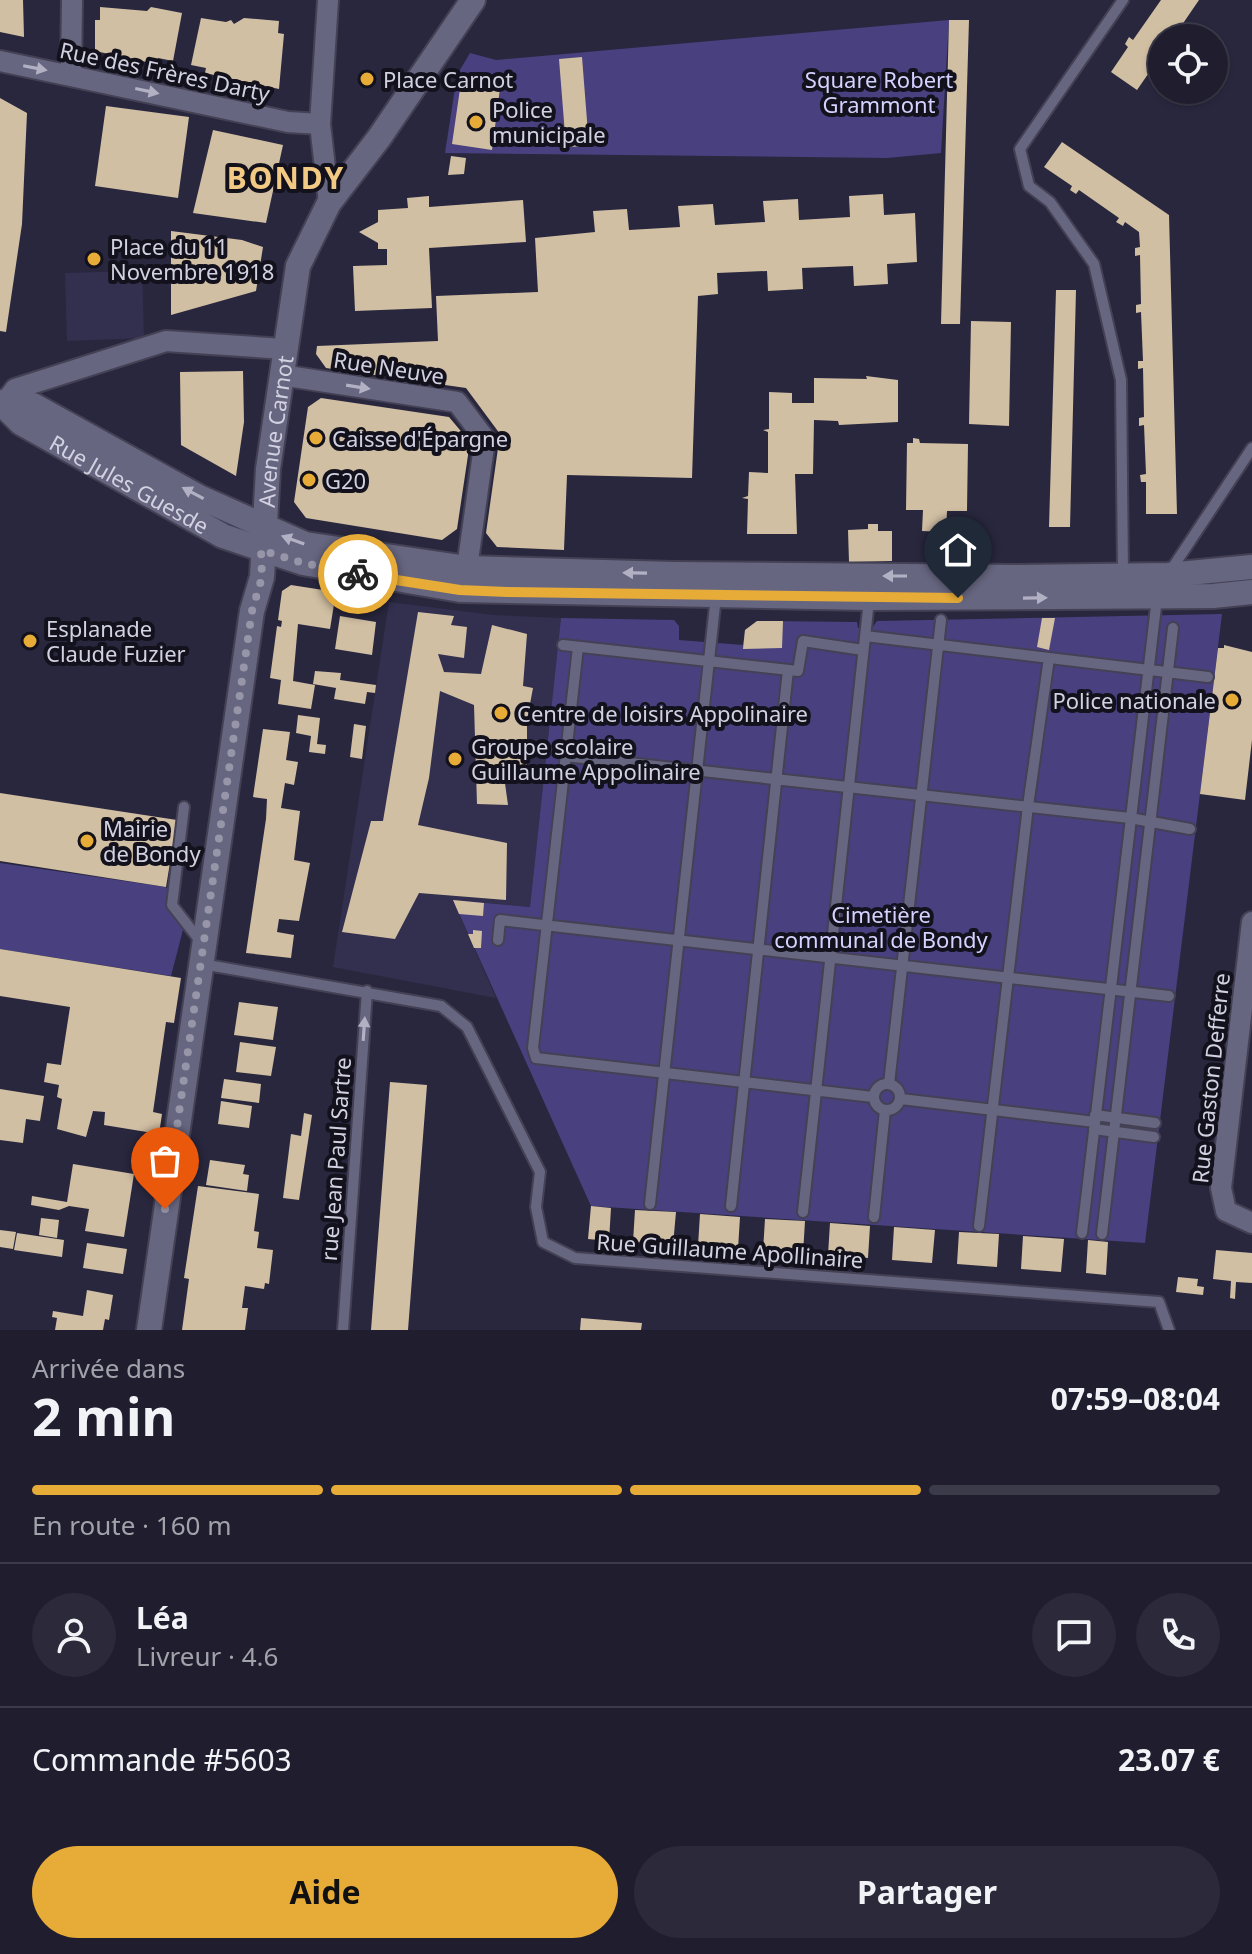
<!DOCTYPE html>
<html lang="fr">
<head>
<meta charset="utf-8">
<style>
	body { margin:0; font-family:"Noto Sans",sans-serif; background:#2c2a3a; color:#f1f3f6; height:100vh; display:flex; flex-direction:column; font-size:30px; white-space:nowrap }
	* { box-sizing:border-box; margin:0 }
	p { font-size:26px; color:#a1a2aa }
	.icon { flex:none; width:44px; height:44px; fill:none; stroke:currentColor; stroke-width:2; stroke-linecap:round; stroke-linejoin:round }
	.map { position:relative; height:1330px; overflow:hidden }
	.panel { display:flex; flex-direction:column; background:#1f1d2e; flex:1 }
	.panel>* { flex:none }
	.controls { position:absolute; left:1148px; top:24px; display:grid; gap:16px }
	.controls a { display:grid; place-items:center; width:80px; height:80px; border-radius:50%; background:#1f1d2e; box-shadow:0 2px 6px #0004,0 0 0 2px #3c3b4a; font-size:40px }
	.pin { position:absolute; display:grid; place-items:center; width:68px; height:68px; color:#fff; margin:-82px -34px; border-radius:50% 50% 50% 0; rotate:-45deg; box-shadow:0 0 8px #0007 }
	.pin .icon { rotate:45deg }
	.courier { position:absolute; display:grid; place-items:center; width:80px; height:80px; margin:-40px; border:6px solid #e7ac37; border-radius:50%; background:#fff; color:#222; box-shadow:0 2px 10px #0007 }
	.overview em { font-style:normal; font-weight:700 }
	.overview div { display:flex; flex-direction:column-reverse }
	.overview { display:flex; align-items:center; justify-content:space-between; height:136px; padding:0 32px }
	h1 { font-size:52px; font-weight:700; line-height:60px }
	.bar { display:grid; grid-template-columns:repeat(4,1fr); gap:12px 8px; align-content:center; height:96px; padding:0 32px }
	.bar i { height:10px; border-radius:6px; background:#3c3b4a }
	.bar .active { background:#e7ac37 }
	.bar p { grid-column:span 4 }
	.line { display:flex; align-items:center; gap:20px; padding:0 32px; border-top:2px solid #3c3b4a }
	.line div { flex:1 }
	.round { display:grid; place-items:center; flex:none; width:84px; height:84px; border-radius:42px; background:#2c2a3a }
	.action { display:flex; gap:16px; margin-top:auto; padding:16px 32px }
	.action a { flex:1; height:92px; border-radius:48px; background:#e7ac37; color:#111; font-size:32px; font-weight:700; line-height:92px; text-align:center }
	.action a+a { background:#2c2a3a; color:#f1f3f6 }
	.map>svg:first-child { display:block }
	.built { fill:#32304e }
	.green { fill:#494080 }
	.building { fill:#d1bfa3 }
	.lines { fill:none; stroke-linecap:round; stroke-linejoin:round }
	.lane-casing { stroke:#444155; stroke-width:14 }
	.street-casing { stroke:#444155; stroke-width:24 }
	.secondary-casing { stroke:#444155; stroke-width:28 }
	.lane { stroke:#676681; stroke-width:10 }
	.street { stroke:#676681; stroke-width:20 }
	.secondary { stroke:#676681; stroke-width:24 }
	.oneway { fill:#b2b1c4 }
	.done { stroke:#9796a8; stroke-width:8; stroke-dasharray:0 14.4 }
	.route { stroke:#e7ac37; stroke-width:10 }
	.poi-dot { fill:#e7ac37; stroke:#12111c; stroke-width:3 }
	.labels { text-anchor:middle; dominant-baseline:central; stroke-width:8; stroke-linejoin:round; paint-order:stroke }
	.street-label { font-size:22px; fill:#d2d1e1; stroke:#12111c }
	.poi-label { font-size:22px; fill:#d2d1e1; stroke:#12111c; text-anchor:start }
	.park-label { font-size:22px; fill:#d4d2fe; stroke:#12111c }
	.district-label { font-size:30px; font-weight:bold; letter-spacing:2px; fill:#f3ca83; stroke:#12111c }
</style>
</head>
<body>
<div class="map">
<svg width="1252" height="1330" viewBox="0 0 1252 1330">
	<rect width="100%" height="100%" fill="#29273e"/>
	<path class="built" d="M142,271L144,338L67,341L65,273Z
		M389,602L493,615L561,618L530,907L453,900L496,998L333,967Z"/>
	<path class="green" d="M949,20L941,153L887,158L445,153L457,75L470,53L496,60Z
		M1222,614L1145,1243L591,1206L453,900L530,907L561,618L674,620L679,626V640L743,645L745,630L757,621L857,622L858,628H872L877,621Z
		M0,863L166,887L185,922L171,976L0,949Z"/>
	<path class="building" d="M0,0H23L24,37L0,32Z
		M1161,0H1199L1173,38H1162V54L1137,90L1111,72L1128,47L1125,44L1129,37L1133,40Z
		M100,7L147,11L151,7L182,13L173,61L158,58L156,64L95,51V20H100Z
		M201,18L226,22L231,20L234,24L244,18L279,21L278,33L284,34L279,89L205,73L206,68L191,65Z
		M949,20H969L960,324H941Z
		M582,57L589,146L566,147L559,59Z
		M461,82L500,88L492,150L452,144Z
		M0,98L27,113L22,224L6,332L0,331Z
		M106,106L189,117L178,198L95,186Z
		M213,130L283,145L266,223L193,213Z
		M1062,142L1169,215L1177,514H1146V482H1141L1140,475L1146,474L1144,425L1139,426V418L1144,417L1143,368L1138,369V361H1143L1141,312L1136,313V305L1141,304L1140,255L1135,256V248L1140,247L1139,232L1125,222L1123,226L1116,222L1119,218L1079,190L1076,194L1070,190L1072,186L1044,167Z
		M451,156L466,158L464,174L448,175Z
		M883,194L884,215L915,213L917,262L887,264L888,284L854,286L853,266L802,268L803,289L768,291L767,271L717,273L718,294L698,296L692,478L567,475L564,550L497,547L486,533L500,434L466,388L326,368L316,354L317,346L438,341L436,296L538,292L535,238L595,232L593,211L627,209L629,230L680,227L678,206L713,204L715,225L765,222L763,201L798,199L799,220L850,217L849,196Z
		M429,196V207L523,200L526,242L429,248L432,308L355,311L353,266L387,265V249H378V243L359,232L378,222V210L408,208L407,198Z
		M171,231L242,240L263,247L256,291L171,315Z
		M1056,290H1076L1070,527H1049Z
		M971,321L1011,322L1009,426L969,424Z
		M243,371L244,422L236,476L181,445L180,372Z
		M866,376L898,380V422L839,425L838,421L814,420L813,474H795L797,534H747L748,499L742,498L748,496L749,472L768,473V432L763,430L769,429V392L792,393V403H814V378L867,379Z
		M321,398L449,417L470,442L457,529L442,540L306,518L294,502L308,407Z
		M913,438L919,439L920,443L968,444L967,511H947L946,532L922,531L923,510H906L907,443H913Z
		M868,524H878V531H892V561L849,562L848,530L868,529Z
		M291,585L336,592L330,629L298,624L293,681L315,685L311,709L278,704L281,680L270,678L277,626L281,627L282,621L278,620L282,591Z
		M418,612L454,616L451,625L467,627L464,658L438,654L444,672L481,674L492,625L527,634L523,686L533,688L527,720V772L503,769L508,805L477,804L474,705L440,691L429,778L418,825L507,843L506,900L419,893L395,939L342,932L371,821H383Z
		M340,616L376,622L372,655L335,649Z
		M1042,618H1055L1049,650L1037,647Z
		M757,621H783L782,648L743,649L745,630Z
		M1224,645L1252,652V740L1245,800L1200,794L1218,648H1224Z
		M315,671L341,673L340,680L376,685L375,693L367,692L365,704L334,699L336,688L313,684Z
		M298,715L320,718L317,744L326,745L325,754L309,752L311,736L296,733Z
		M354,724L366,726L362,759L350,757Z
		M263,729L290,732L286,760L298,762L294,785L285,783L281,808L300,811L294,860L310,863L299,921L279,919L277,932L294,935L291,958L246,953L266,819L267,799L253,797Z
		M0,793L177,820L166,887L0,861Z
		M453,900L484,903L483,916L459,914Z
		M473,930L482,931L481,948H474L468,934H473Z
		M0,949L181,978L174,1023L166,1022L153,1112L162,1114L159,1134L104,1125L105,1112L93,1111L86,1137L57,1129L62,1099L57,1097L59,1085L44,1082L47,1063L61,1065L70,1007L0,996Z
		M239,1002L278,1007L273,1040L234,1035Z
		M240,1042L276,1047L271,1076L236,1072Z
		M224,1079L261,1084L259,1103L221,1098Z
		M390,1082L427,1085L408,1330H371Z
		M0,1089L44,1096L40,1121L26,1119L23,1143L0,1140Z
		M221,1101L252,1106L249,1128L218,1124Z
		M304,1113L312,1115L299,1200L283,1198L291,1134L301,1136Z
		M210,1160L245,1165L243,1174L249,1175L247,1191L206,1185Z
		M73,1164L134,1174L124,1237L85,1231L89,1209L69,1206L59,1210L31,1205L32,1196L67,1202Z
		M198,1186L259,1194L254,1231L259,1232L257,1248L273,1250L269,1284L265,1283L264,1289L245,1286L242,1308H248L245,1330H182L189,1279L184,1278Z
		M591,1206L611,1208L609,1241L588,1239Z
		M635,1210L676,1212L673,1245L633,1242Z
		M700,1214L740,1217L738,1249L698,1246Z
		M41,1218L59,1220L57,1238L39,1235Z
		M765,1219L805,1221L803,1254L763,1251Z
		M830,1223L870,1226L868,1258L828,1255Z
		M894,1227L935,1230L932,1263L892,1260Z
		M0,1230L16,1232L13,1249L0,1247Z
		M959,1232L999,1234L997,1267L957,1264Z
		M17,1233L64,1240L62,1257L14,1250Z
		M1023,1236L1064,1239L1061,1272L1021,1269Z
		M1088,1240L1108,1242L1106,1275L1086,1273Z
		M87,1243L127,1249L123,1274L83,1268Z
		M1216,1250L1252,1253V1283L1236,1282L1235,1299L1230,1298L1231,1281L1213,1279Z
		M1178,1277L1198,1279L1197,1286L1204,1287L1203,1295L1176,1292Z
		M87,1290L113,1295L109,1320L105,1319L103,1330H55L57,1318L52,1317L53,1311L83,1316Z
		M581,1318L642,1323L641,1330H580Z"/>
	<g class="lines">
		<g class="lane-casing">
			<path id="lane" d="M1169,573L1252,448
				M1123,574L1121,380L1094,264L1050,202L1029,186L1020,149L1123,0
				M865,636L1208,677
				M563,645L798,671L803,641L863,650
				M578,647L533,1048L536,1058L873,1097
				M565,756L1130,818L1190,829
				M184,807L172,905L201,942
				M498,940L500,920L1169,996
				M202,964L441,1006L467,1027L540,1172L536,1207L543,1242L575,1258L1159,1302L1169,1330
				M874 1097a13 13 0 1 1 26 0a13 13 0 1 1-26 0Z
				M889,1084L941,620
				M901,1099L1095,1122
				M1095,1115L1155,1123
				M1094,1129L1154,1137
				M650,1204L716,596
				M731,1206L788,670
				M803,1212L869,600
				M874,1217L885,1110
				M979,1226L1028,806L1049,658
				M1082,1233L1157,598
				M1102,1234L1173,628
				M343,1330L367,991"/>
		</g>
		<g class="street-casing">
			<path id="street" d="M328,0L320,124L329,203
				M0,61L288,122L320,124
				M71,75L72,0
				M281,375L457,402L485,439L467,568
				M4,404L15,389L166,341L284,349
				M1252,922L1221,1188L1226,1211L1252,1223"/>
		</g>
		<g class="secondary-casing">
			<g id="secondary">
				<path id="s1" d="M0,402L21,423L223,536L303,563L460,590L869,598L1213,596L1252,592"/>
				<path d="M4,404L33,405L199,497L305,544L467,568L673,574L1017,577L1168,575L1252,567"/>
				<path id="s2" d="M149,1330L252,611L262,577L268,469L298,266L329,203L379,138L473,0"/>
			</g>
		</g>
		<use href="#lane" class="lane"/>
		<use href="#street" class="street"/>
		<use href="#secondary" class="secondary"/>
	</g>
	<defs><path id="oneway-solid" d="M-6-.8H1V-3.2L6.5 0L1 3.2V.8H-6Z" transform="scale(2)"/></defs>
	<g class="oneway">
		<use href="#oneway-solid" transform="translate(35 68) rotate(11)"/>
		<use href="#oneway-solid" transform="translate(147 91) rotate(12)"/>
		<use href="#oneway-solid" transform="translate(358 387) rotate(9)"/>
		<use href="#oneway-solid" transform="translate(193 493) rotate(-152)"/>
		<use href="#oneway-solid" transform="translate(293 540) rotate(-160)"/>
		<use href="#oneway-solid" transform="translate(635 573) rotate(-179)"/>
		<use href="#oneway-solid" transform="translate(895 576) rotate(-180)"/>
		<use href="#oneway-solid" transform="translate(1035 598) rotate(-1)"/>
		<use href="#oneway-solid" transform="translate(364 1029) rotate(-86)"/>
	</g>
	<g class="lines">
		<path class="done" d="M165,1209L252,611L262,577L261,550L303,563L358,574"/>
		<path class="route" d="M358,574L460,590L507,592L958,598"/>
	</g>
	<g class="poi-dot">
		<circle cx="367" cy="79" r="8"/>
		<circle cx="476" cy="122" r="8"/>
		<circle cx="94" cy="259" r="8"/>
		<circle cx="316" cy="438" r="8"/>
		<circle cx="309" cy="480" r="8"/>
		<circle cx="30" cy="641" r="8"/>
		<circle cx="1232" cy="700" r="8"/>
		<circle cx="501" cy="713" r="8"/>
		<circle cx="455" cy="759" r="8"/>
		<circle cx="87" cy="841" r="8"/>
	</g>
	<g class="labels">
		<g class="street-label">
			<text transform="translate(165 71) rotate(12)">Rue des Frères Darty</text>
			<text transform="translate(389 367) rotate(9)">Rue Neuve</text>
			<text stroke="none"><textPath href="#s2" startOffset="908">Avenue Carnot</textPath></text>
			<text stroke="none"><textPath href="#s1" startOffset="154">Rue Jules Guesde</textPath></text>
			<text transform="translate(1210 1078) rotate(-84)">Rue Gaston Defferre</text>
			<text transform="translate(335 1159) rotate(-86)">rue Jean Paul Sartre</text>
			<text transform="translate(730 1250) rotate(4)">Rue Guillaume Apollinaire</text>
		</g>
		<g class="poi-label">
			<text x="383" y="79">Place Carnot</text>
			<text x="492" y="109">Police<tspan x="492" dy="25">municipale</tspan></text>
			<text x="110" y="246">Place du 11<tspan x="110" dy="25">Novembre 1918</tspan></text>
			<text x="332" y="438">Caisse d'Épargne</text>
			<text x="325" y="480">G20</text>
			<text x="46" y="628">Esplanade<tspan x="46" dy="25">Claude Fuzier</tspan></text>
			<text x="1216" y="700" text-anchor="end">Police nationale</text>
			<text x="517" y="713">Centre de loisirs Appolinaire</text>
			<text x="471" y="746">Groupe scolaire<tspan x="471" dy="25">Guillaume Appolinaire</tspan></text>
			<text x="103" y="828">Mairie<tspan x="103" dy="25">de Bondy</tspan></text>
		</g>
		<g class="park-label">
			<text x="879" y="79">Square Robert<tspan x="879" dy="25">Grammont</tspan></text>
			<text x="881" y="914">Cimetière<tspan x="881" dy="25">communal de Bondy</tspan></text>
		</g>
		<g class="district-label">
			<text x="286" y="177">BONDY</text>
		</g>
	</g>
</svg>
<div class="controls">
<a><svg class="icon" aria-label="locate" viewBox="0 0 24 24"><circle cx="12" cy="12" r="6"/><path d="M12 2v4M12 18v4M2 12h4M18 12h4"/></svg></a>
</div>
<div class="pin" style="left:165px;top:1209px;background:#ea580c"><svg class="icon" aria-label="bag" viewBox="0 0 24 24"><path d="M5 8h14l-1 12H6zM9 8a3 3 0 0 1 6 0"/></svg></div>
<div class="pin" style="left:958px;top:598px;background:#1f2937"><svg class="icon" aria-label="home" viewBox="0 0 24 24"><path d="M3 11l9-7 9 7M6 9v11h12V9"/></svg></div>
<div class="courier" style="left:358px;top:574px"><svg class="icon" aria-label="bike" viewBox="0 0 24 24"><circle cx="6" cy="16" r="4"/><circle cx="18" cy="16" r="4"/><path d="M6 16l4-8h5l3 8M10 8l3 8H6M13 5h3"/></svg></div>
</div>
<section class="panel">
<div class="overview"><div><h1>2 min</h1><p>Arrivée dans</p></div><em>07:59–08:04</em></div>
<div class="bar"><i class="active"></i><i class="active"></i><i class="active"></i><i></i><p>En route · 160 m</p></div>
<div class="line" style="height:144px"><a class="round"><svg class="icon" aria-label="person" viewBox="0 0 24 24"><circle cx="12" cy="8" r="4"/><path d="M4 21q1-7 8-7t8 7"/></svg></a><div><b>Léa</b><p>Livreur · 4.6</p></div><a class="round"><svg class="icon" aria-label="chat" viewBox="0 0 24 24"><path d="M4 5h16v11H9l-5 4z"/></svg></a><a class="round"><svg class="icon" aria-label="phone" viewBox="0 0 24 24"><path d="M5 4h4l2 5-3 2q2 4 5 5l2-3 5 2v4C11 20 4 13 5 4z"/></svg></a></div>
<div class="line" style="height:104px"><div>Commande #5603</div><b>23.07 €</b></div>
<div class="action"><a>Aide</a><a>Partager</a></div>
</section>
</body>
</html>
